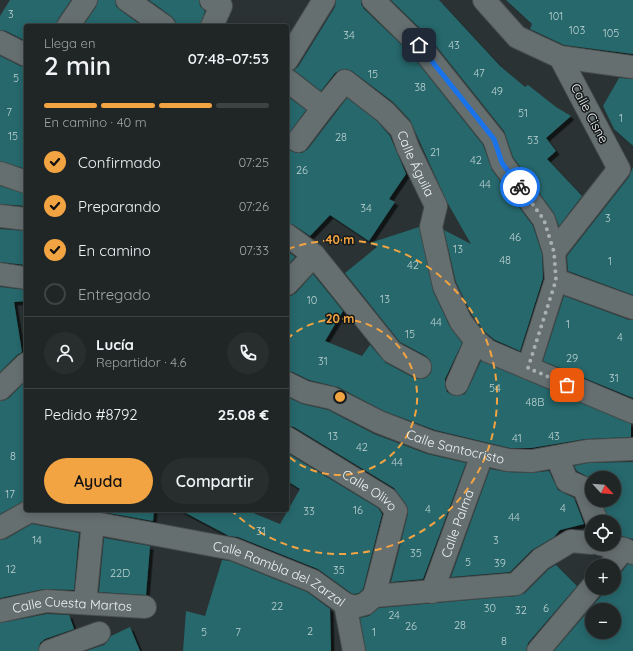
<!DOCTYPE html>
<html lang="es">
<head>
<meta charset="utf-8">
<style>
	body { margin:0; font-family:Quicksand,sans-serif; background:#282e2e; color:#f1f3f6; height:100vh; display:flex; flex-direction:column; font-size:15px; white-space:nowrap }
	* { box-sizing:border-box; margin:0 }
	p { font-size:13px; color:#a2a5a7 }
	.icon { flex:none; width:22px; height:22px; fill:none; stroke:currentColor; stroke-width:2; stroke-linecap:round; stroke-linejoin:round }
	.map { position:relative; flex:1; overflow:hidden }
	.sheet { position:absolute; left:24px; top:24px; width:265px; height:488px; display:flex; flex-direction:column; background:#202626; border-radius:4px; box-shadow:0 2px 10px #0003,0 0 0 1px #3d4343 }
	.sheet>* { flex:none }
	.needle { width:26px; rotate:116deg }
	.fabs { position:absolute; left:585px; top:471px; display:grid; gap:8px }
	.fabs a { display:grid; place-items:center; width:36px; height:36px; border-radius:50%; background:#202626; box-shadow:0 2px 10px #0003,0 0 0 1px #3d4343; font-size:20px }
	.pin { position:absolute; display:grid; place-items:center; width:34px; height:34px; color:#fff; margin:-17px; border-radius:8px; box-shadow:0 2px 6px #0006 }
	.courier { position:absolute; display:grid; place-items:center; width:40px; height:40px; margin:-20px; border:3px solid #1a73e8; border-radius:50%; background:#fff; color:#222; box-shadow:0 1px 5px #0007 }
	.overview em { font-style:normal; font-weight:600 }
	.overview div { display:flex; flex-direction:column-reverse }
	.overview { display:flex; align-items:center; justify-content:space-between; height:68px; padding:0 20px }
	h1 { font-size:26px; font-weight:600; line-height:30px }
	.bar { display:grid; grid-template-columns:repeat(4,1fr); gap:6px 4px; align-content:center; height:48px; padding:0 20px }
	.bar i { height:5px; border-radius:3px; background:#3d4343 }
	.bar .on { background:#f3a442 }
	.bar p { grid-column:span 4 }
	.line { display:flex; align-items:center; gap:10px; padding:0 20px; border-top:1px solid #3d4343 }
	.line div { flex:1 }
	.round { display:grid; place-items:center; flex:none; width:42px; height:42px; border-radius:21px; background:#282e2e }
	ol { padding:0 20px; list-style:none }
	li { display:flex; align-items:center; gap:12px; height:44px }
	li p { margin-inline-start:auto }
	li .icon { padding:4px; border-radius:50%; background:#f3a442; color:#111; stroke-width:4 }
	li:last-child { color:#a2a5a7 }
	li i { width:22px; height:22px; border:2px solid #3d4343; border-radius:50% }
	.cta { display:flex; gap:8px; margin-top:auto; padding:8px 20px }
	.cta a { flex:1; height:46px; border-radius:24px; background:#f3a442; color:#111; font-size:16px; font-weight:600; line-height:46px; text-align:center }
	.cta a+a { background:#282e2e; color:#f1f3f6 }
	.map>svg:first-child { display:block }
	.building { fill:#26686c; fill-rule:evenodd; filter:url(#shadow) }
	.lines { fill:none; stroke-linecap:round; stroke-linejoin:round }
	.minor-casing { stroke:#484e4e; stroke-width:24 }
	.tertiary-casing { stroke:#484e4e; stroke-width:24 }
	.minor { stroke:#666f70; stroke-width:22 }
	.tertiary { stroke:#666f70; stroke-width:22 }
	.done { stroke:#a9b0b0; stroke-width:4; stroke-dasharray:0 7.2 }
	.route { stroke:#1a73e8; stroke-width:5 }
	.ring { fill:none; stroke:#f3a442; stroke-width:2; stroke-dasharray:7 5 }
	.labels { text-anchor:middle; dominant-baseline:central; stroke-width:3; stroke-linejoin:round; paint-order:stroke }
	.number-label { font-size:11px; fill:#bcd1d2 }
	.street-label { font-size:13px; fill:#eef4f4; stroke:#161919 }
	.centre { fill:#f3a442; stroke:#161919; stroke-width:2 }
	.ring-label { font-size:12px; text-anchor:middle; font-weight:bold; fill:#f3a442; stroke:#161919; stroke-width:3; stroke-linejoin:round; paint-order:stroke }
</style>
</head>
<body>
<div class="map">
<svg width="633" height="651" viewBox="0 0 633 651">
	<defs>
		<filter id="shadow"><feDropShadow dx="3.5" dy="3.5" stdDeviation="0" flood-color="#0009"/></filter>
	</defs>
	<rect width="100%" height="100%" fill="#2a3233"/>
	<path class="building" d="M10,0H71L58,19L56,26H26V41L6,31L0,30V16Z
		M98,0H115L116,6L120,10L142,26H83L96,7Z
		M149,0H199L200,6L205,11L200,26H176L175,20L171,16Z
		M336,0H361V4L364,9L410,53L483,145L492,170L533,226L542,254L543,278L520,351L495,340L485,332L472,315L456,282L444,230L471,244L447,202L410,120L393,102L352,71L346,69L340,70L335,73L321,91L294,70L298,67L335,7Z
		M391,0H439L500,66L525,87L528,85L556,107L571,116L546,138L556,151L547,159L582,196L559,226L554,213L513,157L504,131L429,37Z
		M506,0H633V54L564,45L530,29L532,24Z
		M0,56L20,66L26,67V169L0,161Z
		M619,78L633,79V146L614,129L603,106Z
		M287,96L306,110L287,136Z
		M347,98L377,121L390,136L406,174L389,199L395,202L369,241L330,215L310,236L294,225L287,223V147L291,151L297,153H302L308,149Z
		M633,167V295L568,271L567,256L629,177Z
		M0,186L26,194V206L0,204Z
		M419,227L433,291L450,327L462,343L445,379V386L447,392L452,395L458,396L465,394L468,389L481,361L631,424V437L585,439L531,448H510L435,430L384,411L338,387L309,380L293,372L287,371V296H291L296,293L313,274L343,311L325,341L362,356L370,345L386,363L414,378L421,379L426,378L431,373L432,366L430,360L426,356L400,342L345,273L377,247L370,243Z
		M0,229L26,231V265L0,262Z
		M287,251L295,257L287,266Z
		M0,287L26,290V301L14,302L22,352L17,355L0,372Z
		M564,296L629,320H633V398L543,361Z
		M26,381V500L0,514V401H3L9,398Z
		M287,397L302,404L328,410L374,434L427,454L466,463L423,579L391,582L408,514V509L406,504L394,488L294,427L287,426Z
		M287,453L378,508L382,514L363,589L359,593L354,594L351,593L318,569L238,537L229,536L180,510H246L280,524L300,489L287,481Z
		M633,462V539L614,534V522H609L602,500H614V478L592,479L577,471L574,466L588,463Z
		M490,469L507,472L531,473L549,471L558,490L574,498L584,524L560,530L554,537L532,550L510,572L451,577Z
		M96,510H154L153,521L98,511Z
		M32,524L79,533L74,590L44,589L0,598V540L6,539Z
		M104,538L150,546L146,595L99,592Z
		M222,560L230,561L307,592L330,609L331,651H183L186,611L205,616Z
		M628,564L633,565V651H554L602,595L604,588H614V578L620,574ZM592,610H614V632H592Z
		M556,565L577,586L528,643L526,651H366L360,618L369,616L379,608L517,596L525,593L549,569Z
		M47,614L69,615L74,629L45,639L40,643L38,651H0V623Z
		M130,627L140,651H86L104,645L108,641L111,636Z"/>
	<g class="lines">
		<g class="minor-casing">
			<g id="minor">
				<path d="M127,0L164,26"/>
				<path d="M211,0L221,6L212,26"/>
				<path d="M373,0L419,45L494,139L502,163L544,220L554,252L556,280L528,368"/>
				<path d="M68,26L86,0"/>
				<path d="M0,42L26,55"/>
				<path d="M287,60L324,0"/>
				<path id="s1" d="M287,80L323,108L345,81L385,112L401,129L408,148L436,206L431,227L444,286L461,322L476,341L457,384"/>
				<path d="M298,141L323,108"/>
				<path d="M0,173L26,182"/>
				<path d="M0,216L26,219"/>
				<path d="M287,235L314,255L392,352L420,367"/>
				<path d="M554,252L619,169L560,57"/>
				<path d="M0,274L26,278"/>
				<path d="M556,280L633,308"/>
				<path d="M287,284L314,255"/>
				<path d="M476,341L488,351L633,412"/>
				<path id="s2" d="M287,383L305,392L332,398L379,422L431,442L508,460L532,461L587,451L633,449"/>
				<path d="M0,389L26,364"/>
				<path id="s3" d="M287,438L387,499L396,511L374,596"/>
				<path d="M557,457L567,481L584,488L597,522"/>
				<path id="s4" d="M0,528L30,511L233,549L313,581L345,604L354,607L365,604L374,596L516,584L541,559L571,541L592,543"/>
				<path d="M600,544L624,549L633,553"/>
				<path d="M610,566L624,549"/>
				<path id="s5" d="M432,592L482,455"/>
				<path d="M85,603L93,522"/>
				<path d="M345,604L354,651"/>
				<path id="s6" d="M0,611L46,601L145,607"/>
				<path d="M50,651L99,633"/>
				<path d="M538,651L592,587"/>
			</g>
		</g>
		<g class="tertiary-casing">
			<path id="tertiary" d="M484,0L517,37L560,57L633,67"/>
		</g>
		<use href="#minor" class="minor"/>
		<use href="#tertiary" class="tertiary"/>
	</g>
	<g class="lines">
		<path class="done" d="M520,187L544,220L554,252L556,280L528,368L567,385"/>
		<path class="route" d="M419,45L494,139L502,163L520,187"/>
	</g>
	<g class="ring">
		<path d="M287 339A78 78 0 1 1 287 455"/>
		<path d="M288 249A157 157 0 1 1 232 511"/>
	</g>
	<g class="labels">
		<g class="number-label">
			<text x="11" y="14">3</text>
			<text x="556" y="16">101</text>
			<text x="577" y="30">103</text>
			<text x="611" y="33">105</text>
			<text x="349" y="35">34</text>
			<text x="454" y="45">43</text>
			<text x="479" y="73">47</text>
			<text x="373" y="74">15</text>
			<text x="16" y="78">5</text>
			<text x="420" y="87">38</text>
			<text x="497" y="91">49</text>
			<text x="9" y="112">7</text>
			<text x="523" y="113">51</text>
			<text x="621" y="118">1</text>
			<text x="13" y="136">15</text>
			<text x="341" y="137">28</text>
			<text x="533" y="140">53</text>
			<text x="435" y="152">21</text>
			<text x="476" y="160">42</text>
			<text x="302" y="170">26</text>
			<text x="485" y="184">44</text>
			<text x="366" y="208">34</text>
			<text x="608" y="218">3</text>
			<text x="515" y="237">46</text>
			<text x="458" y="249">13</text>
			<text x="505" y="260">48</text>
			<text x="610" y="261">1</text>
			<text x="413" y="265">42</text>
			<text x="385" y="299">13</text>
			<text x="312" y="300">10</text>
			<text x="436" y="322">44</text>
			<text x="568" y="324">1</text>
			<text x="410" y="334">15</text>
			<text x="620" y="337">4</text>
			<text x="572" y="358">29</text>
			<text x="323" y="361">31</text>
			<text x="614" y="378">31</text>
			<text x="495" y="388">54</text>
			<text x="535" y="402">48B</text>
			<text x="333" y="436">13</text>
			<text x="554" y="436">43</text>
			<text x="517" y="438">41</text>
			<text x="362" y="447">42</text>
			<text x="13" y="456">8</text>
			<text x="397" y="462">44</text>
			<text x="10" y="494">17</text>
			<text x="563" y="508">4</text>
			<text x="428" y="509">4</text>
			<text x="358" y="510">16</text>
			<text x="309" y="511">33</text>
			<text x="514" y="517">44</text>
			<text x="261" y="531">31</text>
			<text x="37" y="540">14</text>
			<text x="496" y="540">3</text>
			<text x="416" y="553">35</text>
			<text x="468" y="562">5</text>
			<text x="500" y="563">39</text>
			<text x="11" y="569">12</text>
			<text x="339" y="570">35</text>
			<text x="120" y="573">22D</text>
			<text x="277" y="606">22</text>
			<text x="490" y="608">30</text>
			<text x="546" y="608">6</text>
			<text x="521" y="610">32</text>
			<text x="394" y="615">24</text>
			<text x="460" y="625">28</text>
			<text x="411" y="626">26</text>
			<text x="310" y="631">2</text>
			<text x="204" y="632">5</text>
			<text x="238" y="632">7</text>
			<text x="374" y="632">1</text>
			<text x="504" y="641">8</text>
		</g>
		<g class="street-label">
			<text transform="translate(590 113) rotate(62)">Calle Cisne</text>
			<text stroke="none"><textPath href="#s1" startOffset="192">Calle Águila</textPath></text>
			<text stroke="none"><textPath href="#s2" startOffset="181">Calle Santocristo</textPath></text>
			<text stroke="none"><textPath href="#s3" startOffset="98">Calle Olivo</textPath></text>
			<text stroke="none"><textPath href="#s5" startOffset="73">Calle Palma</textPath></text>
			<text stroke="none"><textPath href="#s4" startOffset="293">Calle Rambla del Zarzal</textPath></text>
			<text stroke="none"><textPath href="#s6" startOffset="73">Calle Cuesta Martos</textPath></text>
		</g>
	</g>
	<circle cx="340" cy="397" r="6" class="centre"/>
	<g class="ring-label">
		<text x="340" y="244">40 m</text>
		<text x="340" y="323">20 m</text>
	</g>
</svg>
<div class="fabs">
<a><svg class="needle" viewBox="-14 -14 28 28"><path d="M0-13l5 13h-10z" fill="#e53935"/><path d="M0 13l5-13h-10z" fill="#a2a5a7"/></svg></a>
<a><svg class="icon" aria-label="locate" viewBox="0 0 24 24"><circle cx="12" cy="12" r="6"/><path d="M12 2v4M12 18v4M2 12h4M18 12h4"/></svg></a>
<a>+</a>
<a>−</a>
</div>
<div class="pin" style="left:567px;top:385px;background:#ea580c"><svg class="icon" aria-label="bag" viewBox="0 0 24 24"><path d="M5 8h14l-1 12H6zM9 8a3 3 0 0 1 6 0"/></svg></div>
<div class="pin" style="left:419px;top:45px;background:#1f2937"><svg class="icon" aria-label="home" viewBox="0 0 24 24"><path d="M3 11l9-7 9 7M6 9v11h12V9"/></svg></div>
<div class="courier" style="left:520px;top:187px"><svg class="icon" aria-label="bike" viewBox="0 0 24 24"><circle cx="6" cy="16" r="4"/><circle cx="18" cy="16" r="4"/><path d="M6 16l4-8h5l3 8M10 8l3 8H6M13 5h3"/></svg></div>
<section class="sheet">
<div class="overview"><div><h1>2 min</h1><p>Llega en</p></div><em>07:48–07:53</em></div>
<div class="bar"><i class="on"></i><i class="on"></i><i class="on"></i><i></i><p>En camino · 40 m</p></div>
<ol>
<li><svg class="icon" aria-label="check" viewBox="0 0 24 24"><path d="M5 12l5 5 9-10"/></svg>Confirmado<p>07:25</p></li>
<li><svg class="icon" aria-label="check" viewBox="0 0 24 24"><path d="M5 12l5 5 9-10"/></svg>Preparando<p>07:26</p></li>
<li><svg class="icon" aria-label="check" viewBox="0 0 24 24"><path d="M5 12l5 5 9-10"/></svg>En camino<p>07:33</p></li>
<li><i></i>Entregado</li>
</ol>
<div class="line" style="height:72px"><a class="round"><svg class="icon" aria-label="person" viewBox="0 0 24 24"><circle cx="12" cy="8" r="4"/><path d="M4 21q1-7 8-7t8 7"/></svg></a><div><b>Lucía</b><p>Repartidor · 4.6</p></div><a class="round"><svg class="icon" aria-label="phone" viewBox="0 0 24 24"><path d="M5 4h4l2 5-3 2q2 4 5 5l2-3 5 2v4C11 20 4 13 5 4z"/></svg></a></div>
<div class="line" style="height:52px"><div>Pedido #8792</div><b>25.08 €</b></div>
<div class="cta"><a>Ayuda</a><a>Compartir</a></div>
</section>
</div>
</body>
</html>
